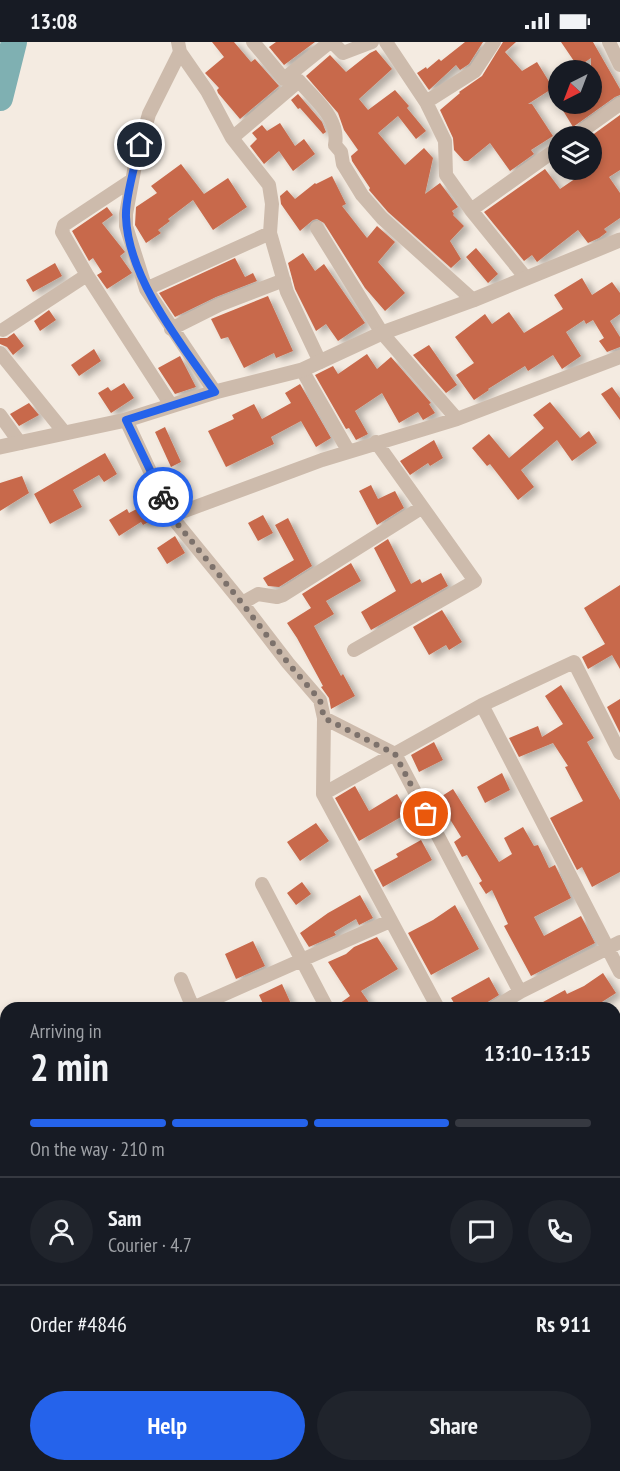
<!DOCTYPE html>
<html lang="en">
<head>
<meta charset="utf-8">
<style>
	body { margin:0; font-family:"PT Sans Narrow",sans-serif; background:#20242c; color:#f1f3f6; height:100vh; display:flex; flex-direction:column; font-size:22px; white-space:nowrap }
	* { box-sizing:border-box; margin:0 }
	p { font-size:20px; color:#9ea1a6 }
	.icon { flex:none; width:33px; height:33px; fill:none; stroke:currentColor; stroke-width:2; stroke-linecap:round; stroke-linejoin:round }
	.map { position:relative; flex:1; overflow:hidden }
	.drawer { position:absolute; left:0px; top:960px; width:621px; height:470px; display:flex; flex-direction:column; background:#171b24; border-radius:18px 18px 0 0; box-shadow:0 3px 9px #0003 }
	.drawer>* { flex:none }
	.needle { width:39px; rotate:222deg }
	.controls { position:absolute; left:548px; top:18px; display:grid; gap:12px }
	.controls a { display:grid; place-items:center; width:54px; height:54px; border-radius:50%; background:#171b24; box-shadow:0 3px 9px #0003; font-size:30px }
	.pin { position:absolute; display:grid; place-items:center; width:51px; height:51px; color:#fff; margin:-26px; border:3px solid #fff; border-radius:50%; box-shadow:0 2px 6px #0007 }
	.courier { position:absolute; display:grid; place-items:center; width:60px; height:60px; margin:-30px; border:4px solid #2563eb; border-radius:50%; background:#fff; color:#222; box-shadow:0 2px 8px #0007 }
	.head em { font-style:normal; font-weight:700 }
	.head div { display:flex; flex-direction:column-reverse }
	.head { display:flex; align-items:center; justify-content:space-between; height:102px; padding:0 30px }
	h1 { font-size:39px; font-weight:700; line-height:45px }
	.bar { display:grid; grid-template-columns:repeat(4,1fr); gap:9px 6px; align-content:center; height:72px; padding:0 30px }
	.bar i { height:8px; border-radius:4px; background:#363941 }
	.bar .current { background:#2563eb }
	.bar p { grid-column:span 4 }
	.line { display:flex; align-items:center; gap:15px; padding:0 30px; border-top:2px solid #363941 }
	.line div { flex:1 }
	.round { display:grid; place-items:center; flex:none; width:63px; height:63px; border-radius:32px; background:#20242c }
	.cta { display:flex; gap:12px; margin-top:auto; padding:12px 30px }
	.cta a { flex:1; height:69px; border-radius:36px; background:#2563eb; color:#fff; font-size:24px; font-weight:700; line-height:69px; text-align:center }
	.cta a+a { background:#20242c; color:#f1f3f6 }
	.status { display:flex; justify-content:space-between; align-items:center; height:42px; padding:0 30px; background:#171b24; direction:ltr }
	.status svg { height:16px; fill:currentColor }
	.map>svg:first-child { display:block }
	.lines { fill:none; stroke-linecap:round; stroke-linejoin:round }
	.river { stroke:#7fb0b2; stroke-width:26 }
	.building { fill:#c8694b; filter:url(#shadow) }
	.minor { stroke:#cdbbac; stroke-width:14 }
	.tertiary { stroke:#cdbbac; stroke-width:15 }
	.done { stroke:#7c716b; stroke-width:6; stroke-dasharray:0 10.8 }
	.route { stroke:#2563eb; stroke-width:8 }
</style>
</head>
<body>
<div class="status"><b>13:08</b><svg viewBox="0 0 49 12"><path d="M0 12V9h3v3zM5 12V6h3v6zM10 12V3h3v9zM15 12V0h3v12zM26 1h20v11H26zM47 4h2v5h-2z"/></svg></div>
<div class="map">
<svg width="620" height="1429" viewBox="0 0 620 1429">
	<defs>
		<filter id="shadow"><feDropShadow dx="6" dy="3.5" stdDeviation="3" flood-color="#0004"/></filter>
	</defs>
	<rect width="100%" height="100%" fill="#f4ebe1"/>
	<g class="lines">
		<path class="river" d="M0,56L14,0"/>
	</g>
	<path class="building" d="M212,0H234L251,20L255,17L279,44L240,77L218,51L217,48L219,46L205,31L224,15Z
		M276,0H315L284,23L269,5Z
		M465,0H483L469,22L460,28L456,23L429,48L417,31L426,25L427,27L439,17L441,19Z
		M503,0H516L505,10L522,29L537,20L553,46L528,62H532L553,94L531,108L534,112L510,129L490,101L468,119H464L454,108L453,96L440,68L460,51L459,50L482,34Z
		M561,0H593L620,47V53L615,55L573,85L559,62H591V16L578,25Z
		M376,8L392,27L359,57L368,68L395,48L409,64L407,66L426,89L416,97L398,74L378,91L405,123L424,106L433,116L425,152L440,141L458,165L452,169L454,172L453,173L464,184L450,199L461,217L451,226L388,170L369,148L370,146L352,119L351,114L358,108L344,88L338,71L306,34L330,13L346,30L370,11Z
		M298,52L322,80L326,90L323,92L300,66L298,67L291,58Z
		M620,73V128L609,135L620,151V176L604,187L607,190L599,196L588,201L578,188L537,220L532,213L524,219L484,170L545,127L560,147L588,128H591V94Z
		M280,81L295,104L304,97L315,112L293,129L279,109L264,122L250,104L257,97L252,91L262,83L267,89Z
		M181,122L204,152L228,136L247,165L213,188L193,158L168,177L170,179L158,188L161,191L146,201L135,183L136,165L157,151L151,144Z
		M332,134L346,162L342,164L367,196L377,184L395,200L378,220L405,251L385,269L365,246L324,181L317,177L313,178L300,189L281,162L280,154L287,148L295,157L315,141L316,142Z
		M107,165L113,173L102,181L125,210L120,214L132,231L107,247L97,233L102,230L93,216L89,219L72,189Z
		M476,206L498,232L488,241L466,215Z
		M303,211L315,229L324,222L365,281L338,299L326,282L316,289L295,247L288,221Z
		M235,216L245,235L253,231L257,239L216,255L175,275L159,251Z
		M55,221L62,234L33,250L26,238Z
		M582,236L592,253L612,240L620,251V272L610,279L620,295V305L607,310L599,299L604,296L593,278L586,282L584,278L566,290L581,314L562,327L553,313L528,329L525,324L488,347L489,348L474,358L456,333L474,321L455,295L485,272L492,282L509,270L524,291L563,267L554,253Z
		M268,254L293,309L276,316L274,311L244,326L228,295L221,297L211,277Z
		M49,268L56,278L40,289L34,279Z
		M14,291L24,304L13,313L7,305L0,302V296H7Z
		M429,303L457,343L446,351L413,313Z
		M94,307L101,319L79,334L71,323Z
		M367,312L377,327L391,315L431,361L429,362L435,371L423,378L418,370L399,381L382,351L355,369L368,392L356,398L349,386L346,387L315,333L333,324L338,332Z
		M180,314L196,345L175,352L158,326Z
		M124,341L134,356L111,371L98,351L108,345L111,349Z
		M300,342L331,396L316,405L301,379L271,395L274,402L226,425L208,389L234,377L232,373L254,362L262,377L291,361L285,351Z
		M612,345L620,356V378L601,352Z
		M550,360L580,396L589,389L597,401L572,419L557,398L521,428L534,445L518,458L490,422L487,424L472,406L489,392L509,416L544,386L533,373Z
		M29,361L39,373L19,384L10,372Z
		M165,385L181,420L171,425L155,390Z
		M434,398L443,416L430,424L428,421L410,433L400,419Z
		M105,411L117,432L104,440L99,433L73,448L82,465L50,482L34,452Z
		M22,434L29,451L0,469V441Z
		M371,443L378,457L395,449L404,466L377,483L359,449Z
		M152,459L160,474L143,483L141,480L119,494L109,478L127,467L129,471Z
		M263,473L273,491L258,499L248,481Z
		M288,476L312,524L279,545L268,544L263,536L294,518L275,483Z
		M175,494L185,511L167,522L157,506Z
		M388,497L411,542L420,537L422,541L441,531L448,544L371,588L361,570L396,549L374,506Z
		M351,521L361,539L326,559L334,572L314,584L341,634L343,632L355,654L331,667L329,656L321,645L323,644L297,596L287,581L311,566L302,552Z
		M620,543V627L612,613L588,627L582,615L605,602L584,566Z
		M442,568L462,600L449,608L446,603L429,613L413,585Z
		M561,643L594,696L587,700L620,758V830L592,845L582,825L577,828L550,776L583,759L565,725L568,724L553,701L519,715L509,696L538,684L542,695L563,682L545,654Z
		M620,657V691L607,665Z
		M434,700L443,718L419,730L411,713Z
		M502,731L510,748L485,761L477,745Z
		M355,744L369,769L397,752L408,771L359,799L335,756Z
		M453,747L499,820L512,812L504,796L523,785L534,804L538,803L549,826L555,823L571,856L534,875L544,894L581,874L595,901L531,934L504,884L508,882L492,848L486,852L479,841L482,839L467,813L462,815L454,800L461,795L448,774L440,779L431,761Z
		M316,781L329,799L300,819L287,800Z
		M421,798L432,818L383,845L374,828L398,815L396,812Z
		M302,840L311,852L296,863L287,851Z
		M360,853L373,876L359,883L356,877L334,890L336,893L309,905L300,891L328,871Z
		M455,863L479,907L431,933L408,891L433,878Z
		M377,895L398,927L361,949L370,962L364,966H336V964L350,954L328,920L346,912L354,905Z
		M253,899L265,924L236,937L225,912Z
		M603,931L616,951L594,965L532,966L565,948L567,952L584,944Z
		M489,935L499,953L478,966H457L451,956Z
		M282,942L293,966H265L259,953Z"/>
	<g class="lines">
		<path class="minor" d="M178,0L180,10L207,49L232,96L269,143L272,162L270,191L287,250L320,320
			M253,0L284,37L299,39
			M332,0L343,11L372,0
			M386,0L426,60L445,99L446,133L471,168L558,106
			M609,0L620,23
			M180,10L149,72L136,118L126,172V184L146,247L215,350
			M284,37L330,0
			M426,60L475,29L494,0
			M575,94L620,62
			M232,96L299,39C315,58 340,76 335,103L341,110L343,122L362,153L382,176L473,258
			M132,138L64,183L62,190L87,233L171,363
			M471,168L526,236
			M317,186L382,291L457,377
			M146,247L270,191
			M171,287L219,263L284,238
			M3,288L87,233
			M0,311L64,390
			M302,328L349,410
			M0,373L20,401
			M126,378L171,474L242,561L288,621L320,658L324,676L323,752L438,966
			M171,474L322,418L457,377L620,315
			M242,561L258,552L277,555L283,553L421,466
			M354,608L475,539L376,400
			M482,663L620,930
			M324,676L395,712L520,950
			M323,752L482,663L574,620L620,711
			M262,842L327,966
			M181,937L193,966L390,879
			M494,966L520,950L620,900
			M615,995L620,992
			M615,1103L620,1100
			M0,1171L6,1184
			M0,1208L6,1205
			M615,1291L620,1290
			M0,1322L6,1319
			M615,1393L620,1406
			M0,1414L7,1429
			M125,1424L127,1429
			M220,1424L223,1429
			M358,1424L361,1429
			M457,1424L459,1429
			M547,1424L549,1429"/>
		<path class="tertiary" d="M0,405L126,378L215,350L302,328L382,291L473,258L620,198"/>
	</g>
	<g class="lines">
		<path class="done" d="M163,455L171,474L242,561L288,621L320,658L324,676L395,712L426,772"/>
		<path class="route" d="M140,103C135,122 125,156 126,175C128,236 181,302 215,350L126,378L163,455"/>
	</g>
</svg>
<div class="controls">
<a><svg class="needle" viewBox="-14 -14 28 28"><path d="M0-13l5 13h-10z" fill="#e53935"/><path d="M0 13l5-13h-10z" fill="#9ea1a6"/></svg></a>
<a><svg class="icon" aria-label="layers" viewBox="0 0 24 24"><path d="M12 4l9 5-9 5-9-5zM3 14l9 5 9-5"/></svg></a>
</div>
<div class="pin" style="left:426px;top:772px;background:#ea580c"><svg class="icon" aria-label="bag" viewBox="0 0 24 24"><path d="M5 8h14l-1 12H6zM9 8a3 3 0 0 1 6 0"/></svg></div>
<div class="pin" style="left:140px;top:103px;background:#1f2937"><svg class="icon" aria-label="home" viewBox="0 0 24 24"><path d="M3 11l9-7 9 7M6 9v11h12V9"/></svg></div>
<div class="courier" style="left:163px;top:455px"><svg class="icon" aria-label="bike" viewBox="0 0 24 24"><circle cx="6" cy="16" r="4"/><circle cx="18" cy="16" r="4"/><path d="M6 16l4-8h5l3 8M10 8l3 8H6M13 5h3"/></svg></div>
<section class="drawer">
<div class="head"><div><h1>2 min</h1><p>Arriving in</p></div><em>13:10–13:15</em></div>
<div class="bar"><i class="current"></i><i class="current"></i><i class="current"></i><i></i><p>On the way · 210 m</p></div>
<div class="line" style="height:108px"><a class="round"><svg class="icon" aria-label="person" viewBox="0 0 24 24"><circle cx="12" cy="8" r="4"/><path d="M4 21q1-7 8-7t8 7"/></svg></a><div><b>Sam</b><p>Courier · 4.7</p></div><a class="round"><svg class="icon" aria-label="chat" viewBox="0 0 24 24"><path d="M4 5h16v11H9l-5 4z"/></svg></a><a class="round"><svg class="icon" aria-label="phone" viewBox="0 0 24 24"><path d="M5 4h4l2 5-3 2q2 4 5 5l2-3 5 2v4C11 20 4 13 5 4z"/></svg></a></div>
<div class="line" style="height:78px"><div>Order #4846</div><b>Rs 911</b></div>
<div class="cta"><a>Help</a><a>Share</a></div>
</section>
</div>
</body>
</html>
